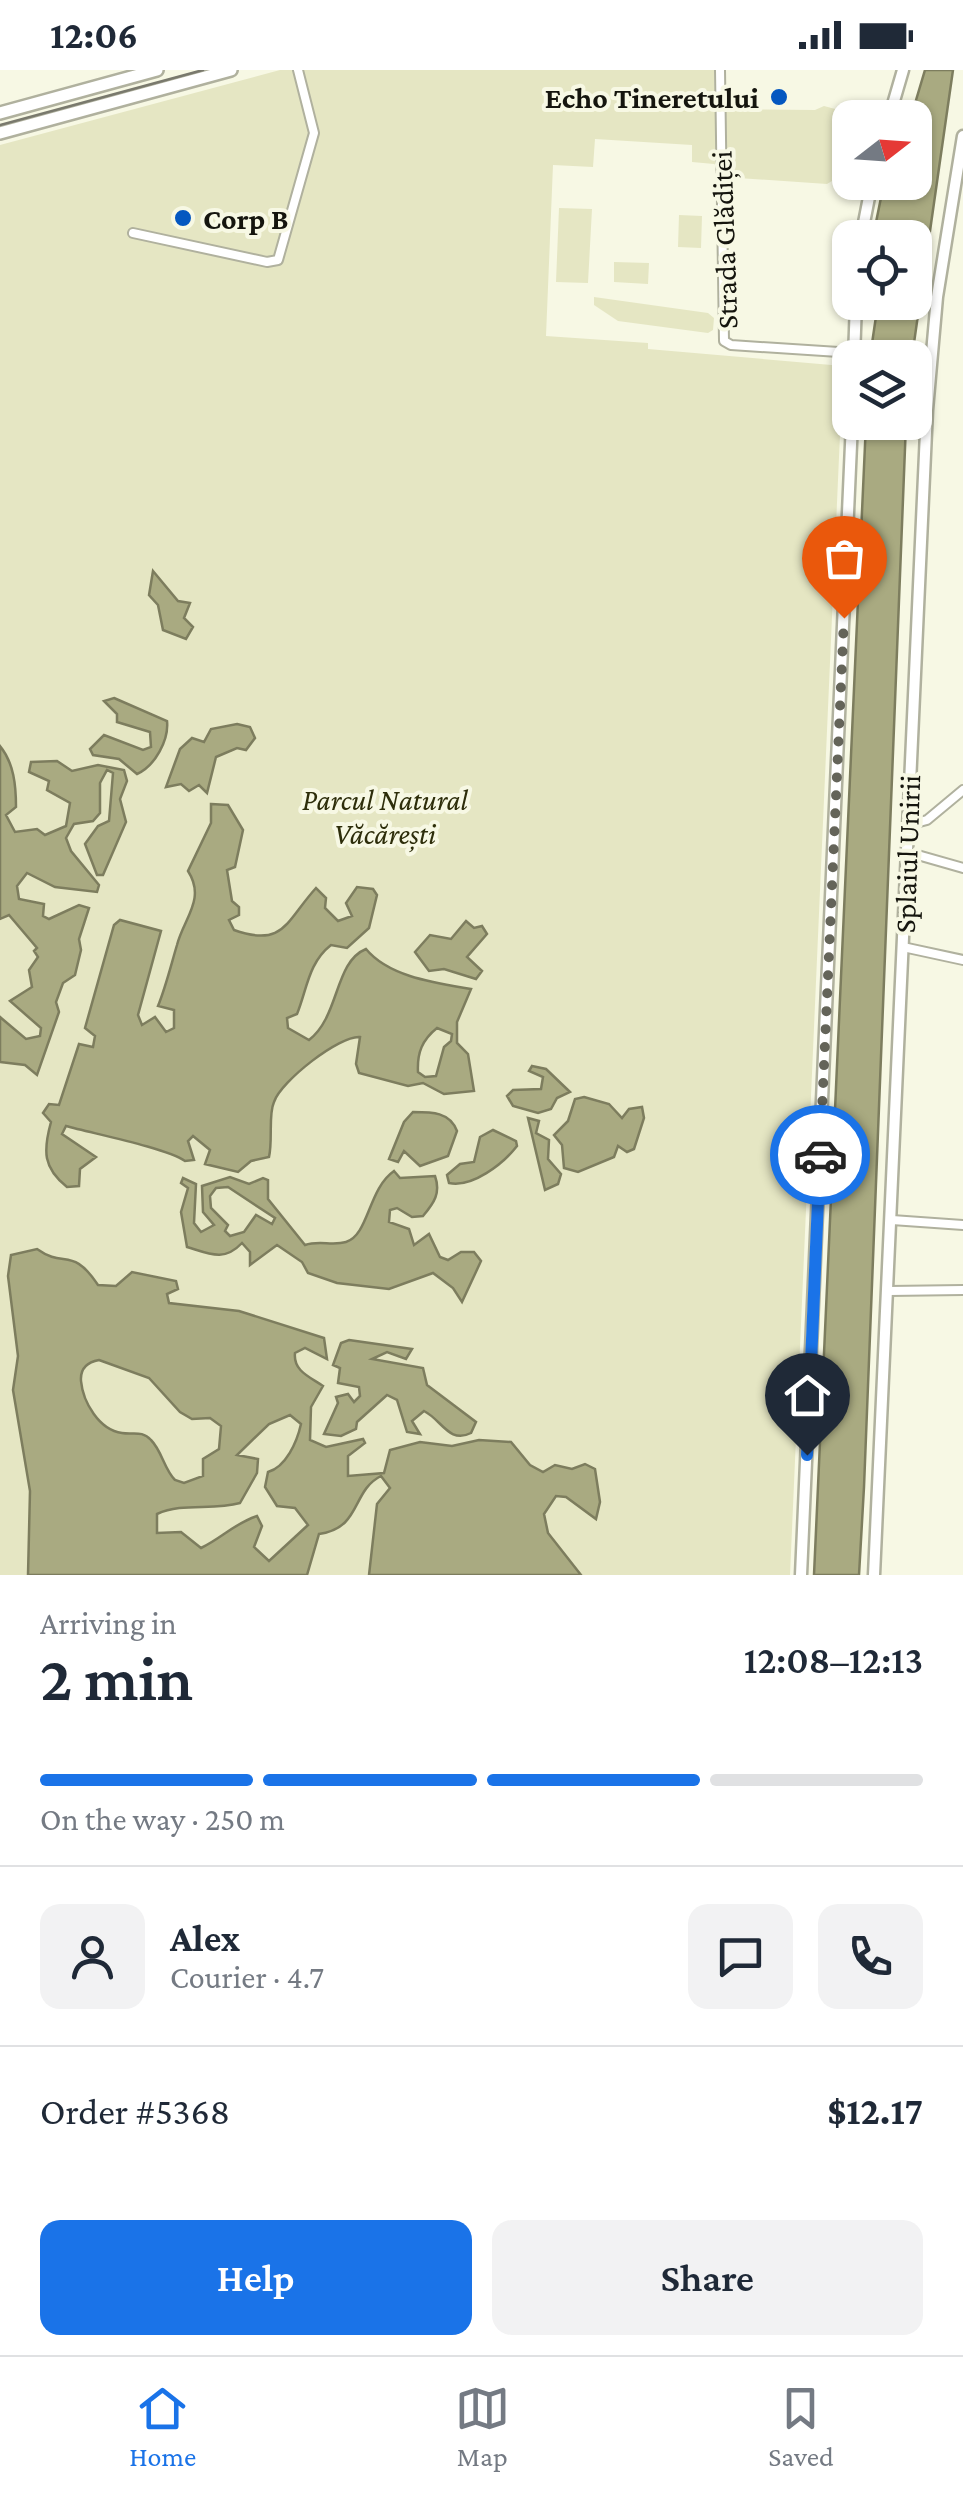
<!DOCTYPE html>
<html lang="en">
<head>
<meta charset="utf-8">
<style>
	body { margin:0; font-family:"Crimson Pro",serif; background:#f2f2f3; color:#1f2937; height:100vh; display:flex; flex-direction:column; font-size:38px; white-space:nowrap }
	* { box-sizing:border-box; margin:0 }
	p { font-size:32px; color:#747a83 }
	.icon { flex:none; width:55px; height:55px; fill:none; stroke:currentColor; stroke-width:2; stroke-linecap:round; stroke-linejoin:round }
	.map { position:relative; height:1505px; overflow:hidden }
	.drawer { display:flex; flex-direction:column; background:#fff; flex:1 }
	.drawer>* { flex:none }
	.needle { width:65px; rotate:73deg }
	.fabs { position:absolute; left:832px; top:30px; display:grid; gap:20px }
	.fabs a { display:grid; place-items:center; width:100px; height:100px; border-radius:20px; background:#fff; box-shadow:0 2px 8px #0004; font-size:50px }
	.pin { position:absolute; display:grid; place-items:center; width:85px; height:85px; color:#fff; margin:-102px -42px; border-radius:50% 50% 50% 0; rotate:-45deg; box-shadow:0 0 10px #0007 }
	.pin .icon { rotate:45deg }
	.courier { position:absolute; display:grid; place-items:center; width:100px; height:100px; margin:-50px; border:8px solid #1a73e8; border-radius:50%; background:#fff; color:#222; box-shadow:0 2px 12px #0007 }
	.summary em { font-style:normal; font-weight:600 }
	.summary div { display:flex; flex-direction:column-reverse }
	.summary { display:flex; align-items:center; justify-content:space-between; height:170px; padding:0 40px }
	h1 { font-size:65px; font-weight:600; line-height:75px }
	.bar { display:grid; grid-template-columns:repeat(4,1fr); gap:15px 10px; align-content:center; height:120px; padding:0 40px }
	.bar i { height:12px; border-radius:8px; background:#e0e1e3 }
	.bar .selected { background:#1a73e8 }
	.bar p { grid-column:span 4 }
	.line { display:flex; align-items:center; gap:25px; padding:0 40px; border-top:2px solid #e0e1e3 }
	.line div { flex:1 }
	.round { display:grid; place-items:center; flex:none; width:105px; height:105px; border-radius:20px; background:#f2f2f3 }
	.primary-button { display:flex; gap:20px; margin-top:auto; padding:20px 40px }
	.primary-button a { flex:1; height:115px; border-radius:20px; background:#1a73e8; color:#fff; font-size:40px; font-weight:600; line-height:115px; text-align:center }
	.primary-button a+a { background:#f2f2f3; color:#1f2937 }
	.status { display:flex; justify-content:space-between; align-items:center; height:70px; padding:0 50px; background:#fff; direction:ltr }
	.status svg { height:28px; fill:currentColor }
	.dock { display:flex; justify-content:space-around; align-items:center; height:140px; border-top:2px solid #e0e1e3; background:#fff; font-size:28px; color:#747a83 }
	.dock a { display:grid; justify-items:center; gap:5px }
	.dock .selected { color:#1a73e8 }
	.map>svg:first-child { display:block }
	.green { fill:#e5e6c3 }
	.water { fill:#a9aa81; stroke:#7d7d5e; stroke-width:2.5; fill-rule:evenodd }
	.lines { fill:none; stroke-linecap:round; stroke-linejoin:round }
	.street-casing { stroke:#b0b19e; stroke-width:12 }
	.secondary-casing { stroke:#b0b19e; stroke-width:15 }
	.primary-casing { stroke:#b0b19e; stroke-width:16 }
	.street { stroke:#fff; stroke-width:8 }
	.secondary { stroke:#fff; stroke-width:10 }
	.primary { stroke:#fff; stroke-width:11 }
	.tram { stroke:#79796d; stroke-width:2.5 }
	.done { stroke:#646459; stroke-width:10; stroke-dasharray:0 18 }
	.route { stroke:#1a73e8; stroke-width:12 }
	.poi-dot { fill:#0457c0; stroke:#f7f8e4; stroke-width:4 }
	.labels { text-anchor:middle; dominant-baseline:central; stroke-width:8; stroke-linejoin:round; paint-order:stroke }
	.poi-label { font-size:30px; font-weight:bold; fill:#15150e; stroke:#f7f8e4; text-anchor:end }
	.street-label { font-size:30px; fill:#15150e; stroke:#f7f8e4 }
	.park-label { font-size:30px; font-style:italic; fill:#2d2d0a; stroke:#f7f8e4 }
</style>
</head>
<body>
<div class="status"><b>12:06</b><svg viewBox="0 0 49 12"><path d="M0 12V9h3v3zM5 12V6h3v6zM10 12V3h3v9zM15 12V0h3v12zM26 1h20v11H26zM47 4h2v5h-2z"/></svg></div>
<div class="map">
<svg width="963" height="1505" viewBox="0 0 963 1505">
	<rect width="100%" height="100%" fill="#f7f8e4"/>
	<path class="green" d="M280,0H714L715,39L815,40L824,36L865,47L850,48V110L837,108L827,114L738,108L714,94L692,92V75L595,69L593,97L553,95L546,266L648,273V279L843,296L790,1505H0V75Z
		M559,138L592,139L588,213L556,212Z
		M679,145L702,146L701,178L678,177Z
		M614,192L649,193L648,214L614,212Z
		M594,227L708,243L714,248L713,260L708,263L618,251L594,235Z"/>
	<path class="water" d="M925,0H953L912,287H870L878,233L915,232V168L873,167L884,113L915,112V48L911,47Z
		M866,353H906L864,1417L859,1505H814Z
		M153,501L178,531L190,533L184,548L193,557L186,569L163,560L158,535L149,525Z
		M114,628L167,651C169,670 155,696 137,704L119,689L93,685L90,679L104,665L143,680L151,677L150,662L117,652V644L104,631Z
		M237,654L250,657L255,668L246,680L237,678L216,687L207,723L199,715L189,721L181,714L166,717L180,679L192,668L204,672L211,659Z
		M0,676C14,693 16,716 16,737L6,745L15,762L37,759L45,765L66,756L70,733L47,720L49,711L29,702L31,692L57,691L72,701L98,695L124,700L127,711L120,729L126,752L103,805H97L85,774L98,756L109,751L113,703L107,700L100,713V743L93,751L74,754L66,768L71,781L99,815L97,822L55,817L27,803L17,816L19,829L44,834L43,846L49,849L79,835L89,838L79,869L81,880L75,905L63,913L56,932L59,942L37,1005L25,995L0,992V947L26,969L40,966L41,958L10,931L32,917L29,900L38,887L34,881L37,878L9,845L0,849Z
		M211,734L228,735L243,760L235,797L227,800L232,831L239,837V845L229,850L234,860C284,878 286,851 316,818L326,828L325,838L338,851L352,846L346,833L357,817L373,819L377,825L369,858L347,878L331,875C308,893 307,920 297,944L287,948L288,958L309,970C340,946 334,892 366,879C389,907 436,913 471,919L457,952V973L468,984L474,1021L444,1024L423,1013L408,1016L359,1003L356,994L360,967C340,965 281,1011 274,1032C268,1045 273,1069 269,1087L251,1091L238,1102L205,1094L210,1080L193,1066L188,1071L194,1090L185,1091C166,1078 95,1064 66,1056L62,1064L96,1087L80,1099L79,1116L67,1117C43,1098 43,1081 51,1052L43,1043L49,1034L59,1035L79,974L93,977L95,966L85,958L114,855L120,850L161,861L138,945L142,955L155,947L166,962L174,958V940L158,936C166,916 171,895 177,875C184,848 206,829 188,801L211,753ZM437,958L452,964L451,971L444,977L436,1006L425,1007L418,1002C417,983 422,970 437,958Z
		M466,851L474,858L482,856L487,864L467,887L482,901L476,909L444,899L429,901L415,882L430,865L451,869Z
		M532,996L546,999L570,1022L557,1028L551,1039L538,1043L513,1036L507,1026L513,1020L541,1019L543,1007L529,1001Z
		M584,1027L609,1034L622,1048L629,1039L642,1037L644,1048L634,1079L627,1082L618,1076L614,1087L578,1102L564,1098L562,1075L554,1065L568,1051L575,1029Z
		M413,1042C432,1042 450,1042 457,1061L448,1086L420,1096L404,1081L398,1092L389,1089L404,1052Z
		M528,1048L539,1051L536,1063L549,1070L548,1089L561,1104L558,1114L545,1120Z
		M493,1060L516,1071L517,1076C503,1094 472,1118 449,1113L447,1105L460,1094L474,1092L480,1067Z
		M394,1101L400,1108L435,1106C441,1123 434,1133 423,1146L412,1147L397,1138L390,1140L389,1152L409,1159L414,1175L429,1164L440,1187L448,1190L461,1182H474L481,1191L462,1232L453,1218L433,1203L389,1219L337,1213L308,1203L302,1192L277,1175L250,1195V1182L242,1173C224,1192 210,1184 187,1177L181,1142L188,1118L181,1113L183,1108L196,1114L194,1153L201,1162L214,1155L203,1142L202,1116L230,1107L249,1114L263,1108L268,1110V1129L305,1175C319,1170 332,1176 346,1172C369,1165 368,1119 394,1101ZM228,1117L275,1148L272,1154L256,1145L244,1162L230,1166L225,1161L228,1155L211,1138L210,1126L216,1118Z
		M37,1179C65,1199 72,1176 98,1215L116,1216L132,1202L176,1211L178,1219L167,1224L169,1233L239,1241L324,1268L327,1289L305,1278L295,1283C293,1301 310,1307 323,1316L311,1337L310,1370L326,1377L363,1369L365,1373L348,1386V1406L384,1403L390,1380L420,1372L452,1376L479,1370L511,1372L530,1395L543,1402L555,1395L572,1399L585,1394L595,1399L600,1432L596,1449L566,1427L556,1426L544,1444L548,1463L581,1505H369L377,1434L390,1418L381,1406C351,1421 362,1458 319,1464L307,1505H28L30,1421L13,1320L18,1286L8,1206L11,1185ZM99,1290L149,1308L180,1342L192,1349L210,1348L221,1356L219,1379L203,1389V1406L184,1413L175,1410C164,1399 162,1381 151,1370C142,1360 133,1365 122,1363C99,1360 83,1332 81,1311C80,1298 88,1292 99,1290ZM290,1345L301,1354C297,1372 286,1397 268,1402L265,1417L277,1436L295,1438L308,1455L269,1491L254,1477L262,1456L257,1446C235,1453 222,1468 201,1478L181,1462L157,1463V1444C183,1432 212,1441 240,1433L257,1403L258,1389L237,1385L269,1354Z
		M349,1270L412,1279L406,1289L387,1282L372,1289L423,1298L427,1315L476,1352L471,1363C449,1374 442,1350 424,1341L412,1351L420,1364L407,1362L397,1330L387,1325L357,1352L356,1359L341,1366L324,1364L338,1333L336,1327L348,1324L354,1332L360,1326L359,1317L338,1313L340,1298L333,1295L341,1273Z"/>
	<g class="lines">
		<g class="street-casing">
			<path id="street" d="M720,0L724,271L731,275L854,283
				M133,163L267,192L278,190L314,63L298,0
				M908,755L927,750L963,720
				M907,782L963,798
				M903,877L963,890
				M892,1150L963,1155
				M889,1221L963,1220"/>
		</g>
		<g class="secondary-casing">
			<path id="secondary" d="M889,48L903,0
				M861,168L872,112
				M854,288L856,232
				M801,1505L852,352
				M874,1505L927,340L937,227L963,66"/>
		</g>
		<g class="primary-casing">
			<path id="primary" d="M0,43L157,0
				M0,63L231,0"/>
		</g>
		<use href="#street" class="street"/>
		<use href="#secondary" class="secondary"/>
		<use href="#primary" class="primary"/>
		<path class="tram" d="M0,55L203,0"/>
	</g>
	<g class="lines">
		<path class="done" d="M820,1085L844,548"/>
		<path class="route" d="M807,1385L820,1085"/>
	</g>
	<g class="poi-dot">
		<circle cx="779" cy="27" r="10"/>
		<circle cx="183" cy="148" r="10"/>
	</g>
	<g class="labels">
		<g class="poi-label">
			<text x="759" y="27">Echo Tineretului</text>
			<text x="203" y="148" text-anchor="start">Corp B</text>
		</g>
		<g class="street-label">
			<text transform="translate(724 170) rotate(-92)">Strada Glădiței</text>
			<text transform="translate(907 784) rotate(-88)">Splaiul Unirii</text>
		</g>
		<g class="park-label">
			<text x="385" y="729">Parcul Natural<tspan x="385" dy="34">Văcărești</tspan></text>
		</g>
	</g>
</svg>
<div class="fabs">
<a><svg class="needle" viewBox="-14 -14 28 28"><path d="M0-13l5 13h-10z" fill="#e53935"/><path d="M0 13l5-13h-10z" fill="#747a83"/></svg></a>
<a><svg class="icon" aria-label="locate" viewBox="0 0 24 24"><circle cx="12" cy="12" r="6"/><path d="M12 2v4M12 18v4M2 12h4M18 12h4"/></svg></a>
<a><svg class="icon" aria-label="layers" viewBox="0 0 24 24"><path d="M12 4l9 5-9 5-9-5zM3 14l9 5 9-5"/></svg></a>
</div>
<div class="pin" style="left:844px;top:548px;background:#ea580c"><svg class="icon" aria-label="bag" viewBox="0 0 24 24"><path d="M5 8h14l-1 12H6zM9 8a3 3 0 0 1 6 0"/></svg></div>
<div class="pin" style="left:807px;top:1385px;background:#1f2937"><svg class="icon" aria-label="home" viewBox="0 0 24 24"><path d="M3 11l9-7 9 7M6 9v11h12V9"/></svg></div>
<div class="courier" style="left:820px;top:1085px"><svg class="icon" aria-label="car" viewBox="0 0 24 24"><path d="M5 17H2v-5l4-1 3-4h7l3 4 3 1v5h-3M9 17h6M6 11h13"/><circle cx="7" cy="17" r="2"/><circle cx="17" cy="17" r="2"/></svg></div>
</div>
<section class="drawer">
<div class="summary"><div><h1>2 min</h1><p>Arriving in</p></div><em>12:08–12:13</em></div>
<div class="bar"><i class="selected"></i><i class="selected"></i><i class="selected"></i><i></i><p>On the way · 250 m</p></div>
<div class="line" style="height:180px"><a class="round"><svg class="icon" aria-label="person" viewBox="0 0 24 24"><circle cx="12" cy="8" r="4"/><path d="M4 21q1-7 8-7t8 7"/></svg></a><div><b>Alex</b><p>Courier · 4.7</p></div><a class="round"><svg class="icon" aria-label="chat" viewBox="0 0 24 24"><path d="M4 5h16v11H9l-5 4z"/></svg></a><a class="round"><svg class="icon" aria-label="phone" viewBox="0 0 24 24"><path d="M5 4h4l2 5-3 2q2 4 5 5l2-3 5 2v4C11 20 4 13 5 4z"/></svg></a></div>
<div class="line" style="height:130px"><div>Order #5368</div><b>$12.17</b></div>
<div class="primary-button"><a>Help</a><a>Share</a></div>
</section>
<nav class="dock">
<a class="selected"><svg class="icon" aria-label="home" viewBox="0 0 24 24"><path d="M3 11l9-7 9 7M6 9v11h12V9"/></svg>Home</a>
<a><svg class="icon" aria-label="map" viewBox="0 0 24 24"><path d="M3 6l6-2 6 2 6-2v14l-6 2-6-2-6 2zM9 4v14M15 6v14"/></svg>Map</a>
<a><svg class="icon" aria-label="saved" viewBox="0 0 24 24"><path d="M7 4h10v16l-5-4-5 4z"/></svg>Saved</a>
</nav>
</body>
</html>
